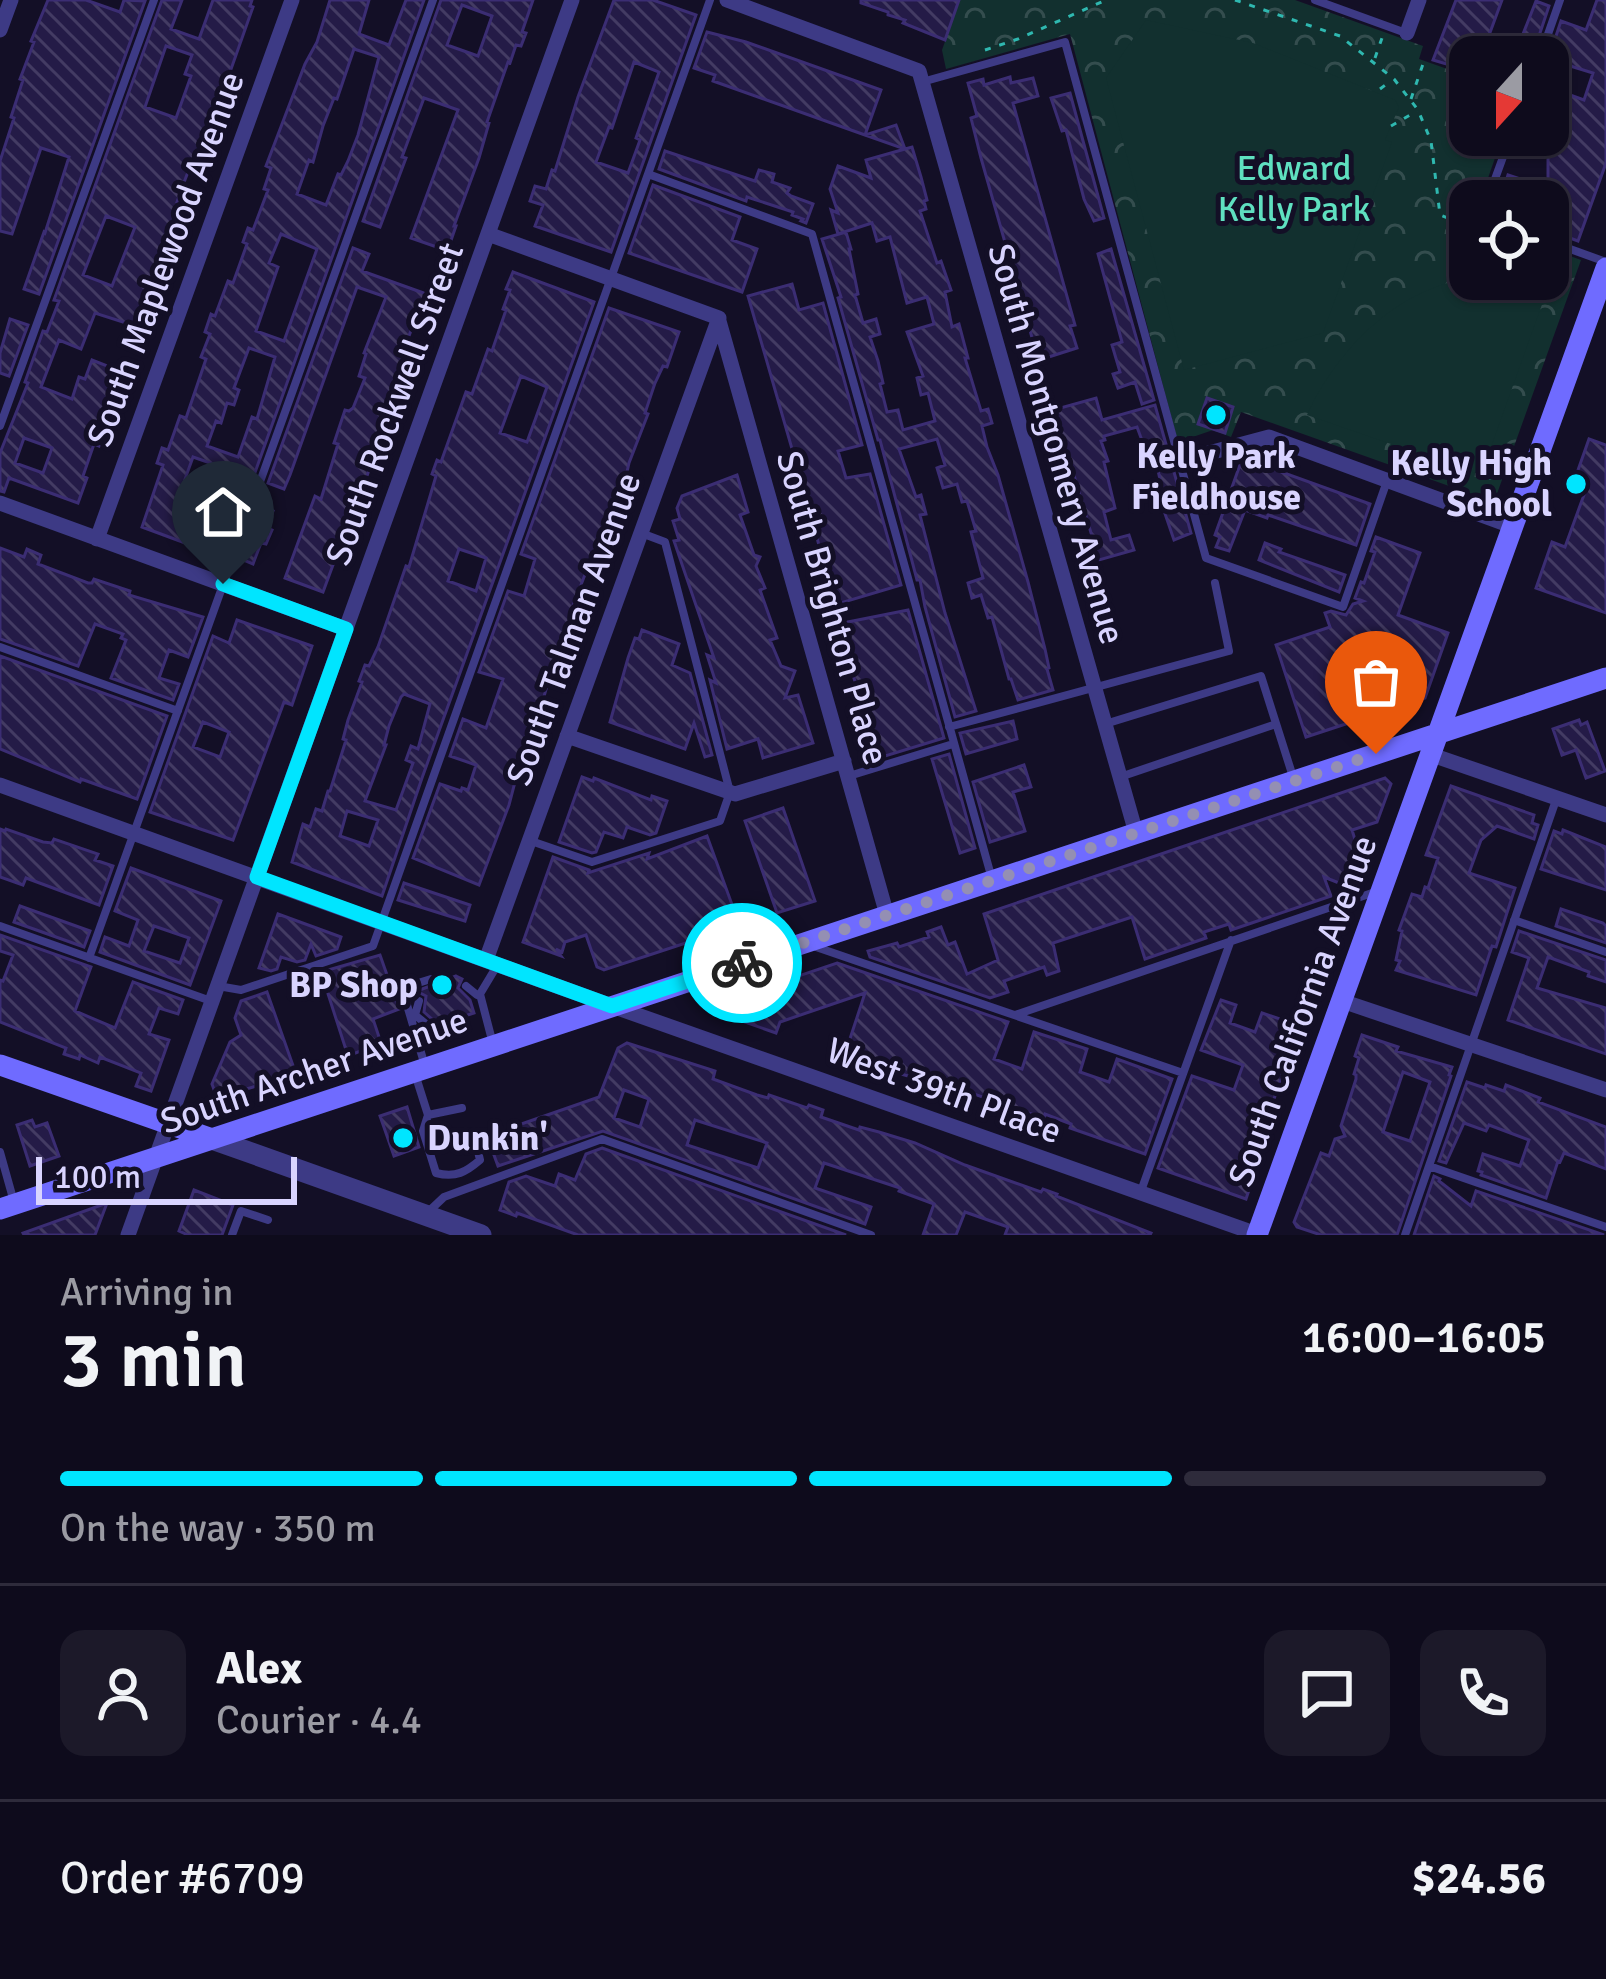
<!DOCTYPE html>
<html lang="en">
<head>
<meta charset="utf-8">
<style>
	body { margin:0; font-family:Signika,sans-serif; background:#1c1929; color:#f1f3f6; height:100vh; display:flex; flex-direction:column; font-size:45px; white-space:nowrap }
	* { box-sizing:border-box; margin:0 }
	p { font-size:39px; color:#9b9ba3 }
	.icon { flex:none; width:66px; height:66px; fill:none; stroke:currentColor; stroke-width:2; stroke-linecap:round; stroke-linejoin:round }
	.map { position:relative; height:1235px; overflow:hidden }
	.sheet { display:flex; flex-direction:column; background:#0e0b1c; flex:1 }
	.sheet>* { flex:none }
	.needle { width:78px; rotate:201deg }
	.tools { position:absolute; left:1449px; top:36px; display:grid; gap:24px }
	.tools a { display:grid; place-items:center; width:120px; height:120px; border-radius:24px; background:#0e0b1c; box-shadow:0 3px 9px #0004,0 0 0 3px #2e2b3b; font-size:60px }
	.scale { position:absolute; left:36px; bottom:30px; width:261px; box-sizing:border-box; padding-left:12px; border:6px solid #d9d4ff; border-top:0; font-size:33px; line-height:42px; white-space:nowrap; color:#d9d4ff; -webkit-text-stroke:9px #130f26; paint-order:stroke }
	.pin { position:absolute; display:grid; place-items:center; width:102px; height:102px; color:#fff; margin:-123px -51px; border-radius:50% 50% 50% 0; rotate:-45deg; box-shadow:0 0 12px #0007 }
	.pin .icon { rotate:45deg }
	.courier { position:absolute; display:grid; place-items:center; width:120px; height:120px; margin:-60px; border:9px solid #00e5ff; border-radius:50%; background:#fff; color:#222; box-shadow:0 3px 15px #0007 }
	.head em { font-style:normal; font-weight:600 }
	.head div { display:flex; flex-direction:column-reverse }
	.head { display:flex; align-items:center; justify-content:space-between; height:204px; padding:0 60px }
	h1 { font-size:78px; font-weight:600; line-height:90px }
	.bar { display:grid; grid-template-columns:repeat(4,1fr); gap:18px 12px; align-content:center; height:144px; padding:0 60px }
	.bar i { height:15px; border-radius:9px; background:#2e2b3b }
	.bar .active { background:#00e5ff }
	.bar p { grid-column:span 4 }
	.line { display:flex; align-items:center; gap:30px; padding:0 60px; border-top:3px solid #2e2b3b }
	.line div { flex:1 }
	.round { display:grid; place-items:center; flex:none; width:126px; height:126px; border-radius:24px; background:#1c1929 }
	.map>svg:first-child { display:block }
	.forest { fill:url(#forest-crowns) }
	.pitch { fill:#12302f }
	.building { fill:url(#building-back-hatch); stroke:#3b2d73; stroke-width:3; fill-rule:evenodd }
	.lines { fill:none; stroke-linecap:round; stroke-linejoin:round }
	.path { stroke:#2fb8b0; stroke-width:3; stroke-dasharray:6 9; stroke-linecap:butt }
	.service { stroke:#3d3a85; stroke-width:8 }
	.minor { stroke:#3d3a85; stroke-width:15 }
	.tertiary { stroke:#3d3a85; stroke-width:21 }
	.secondary { stroke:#6f6bff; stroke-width:21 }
	.done { stroke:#948fb3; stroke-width:12; stroke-dasharray:0 21.6 }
	.route { stroke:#00e5ff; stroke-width:15 }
	.poi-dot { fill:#00e5ff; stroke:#130f26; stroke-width:4.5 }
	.labels { text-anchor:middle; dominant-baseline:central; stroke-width:10; stroke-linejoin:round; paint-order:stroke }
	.park-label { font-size:36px; fill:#5fe0c0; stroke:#130f26 }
	.street-label { font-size:36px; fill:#d9d4ff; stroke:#130f26 }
	.poi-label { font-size:36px; font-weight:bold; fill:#d9d4ff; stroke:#130f26; text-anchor:end }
</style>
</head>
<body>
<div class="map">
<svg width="1606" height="1235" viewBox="0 0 1606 1235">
	<defs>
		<pattern id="forest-crowns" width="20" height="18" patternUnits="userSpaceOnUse" patternTransform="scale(3)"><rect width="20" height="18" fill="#12302f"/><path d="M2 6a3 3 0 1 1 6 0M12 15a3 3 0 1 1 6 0" fill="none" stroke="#344d4e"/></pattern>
		<pattern id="building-back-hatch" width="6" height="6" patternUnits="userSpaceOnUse" patternTransform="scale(3)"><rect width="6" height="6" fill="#241b47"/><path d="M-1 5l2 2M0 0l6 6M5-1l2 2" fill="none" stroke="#433b63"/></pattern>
	</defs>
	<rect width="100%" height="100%" fill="#130f26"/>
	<path class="forest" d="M960,0H1295L1423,46L1419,59L1470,77V135H1503L1480,201H1470V279H1548V248L1581,260L1494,502L1241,412L1231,437L1213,430L1178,442L1070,34L946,69L942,50Z"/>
	<path class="pitch" d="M1146,20L1253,43L1395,100L1399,107L1385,140L1392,142L1323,333L1184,370L1106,78Z
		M1470,278L1536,279L1550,282L1481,475L1307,415C1337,350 1396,289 1470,278Z"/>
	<path class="building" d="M48,0H86L120,12L124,0L145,1L39,294L24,289L44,232L45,233L69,157L41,148L12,234L0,231V161L14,118L11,117L23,80L20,79L34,42L31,41Z
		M162,0H182L171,29L199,39L213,0H252L250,6L253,7L230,72L238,75L215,127L212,126L201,161L193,159L183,185L177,202L187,205L168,257L165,256L142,328L95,313L81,349L59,340L41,387L72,399L79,377L85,379L92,360L128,374L116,402L114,401L99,446L94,444L83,476L87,478L78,503L9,478L4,492L0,491V453L28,383L25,382L43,331L47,332L59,301L54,300ZM166,46L192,55L185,74L191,76L176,118L145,107ZM106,216L135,227L112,286L83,275ZM24,438L52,448L43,473L15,463Z
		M330,0H369L359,34L389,45L406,0H424L253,478L193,457L184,482L244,502L223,557L142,527L163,465L157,463L162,448L168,450L180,416L186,418L206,359L201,357L210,334L205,332L211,314L215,316L228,281L233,283L247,244L243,242L248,228L253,230L268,190L264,189L271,168L266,166L305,64L317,42ZM354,49L379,57L358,135L348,161L341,175L338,174L326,205L297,194L309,160L313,162L323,126L334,98L337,99ZM281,234L317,249L284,341L256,331L278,267L269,263ZM249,348L275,357L257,419L252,417L238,457L207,446L216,421L221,423L227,403L234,405L239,390L234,388Z
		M441,0H533L522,32L526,33L521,46L516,45L510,63L508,62L487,122L489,123L479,158L454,226H456L448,249L445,250L411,238L458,110L424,98L402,157L406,158L380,227L363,221ZM462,5L492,16L478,56L447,45Z
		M614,0H653L696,15L611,252L535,226L543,205L530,201L535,186L546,189L552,170L555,171L578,97ZM634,62L659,72L636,138L640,140L628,173L596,162L609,127L612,128Z
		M861,0H959L945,40L903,23L905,20L888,15V12L861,3Z
		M1456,0H1502L1481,57H1470V71L1433,60Z
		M1597,0H1606V163L1578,241L1548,230V201H1500L1508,175L1548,188V73L1554,57H1549L1561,21L1586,30ZM1567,65L1593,73L1584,100L1559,91Z
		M1536,1L1549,6L1532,57H1514Z
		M707,32L746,42L881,90L865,135L713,81L715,75L694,68Z
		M1010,77L1011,83L1033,78L1038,96L1013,103L1075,325L1070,326L1077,348L1036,361L1030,342L1033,341L981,158L971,118L977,116L968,83L983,79L984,85Z
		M1070,93L1104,218L1094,221L1084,199L1066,130L1062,131L1051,98Z
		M896,125L905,149L912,147L921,177L927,200L924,201L926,209L920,211L937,263L941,261L951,290L945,292L952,327L959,324L968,358H965L981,411L988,409L992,423L982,426L987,447L998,475L1028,582L1045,649L1049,668L1047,669L1053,690L1018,700L1011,679H1009L992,617L988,618L981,595L972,598L968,583L983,578L971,532L976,531L967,501L962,502L957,484L943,488L937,468L945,465L937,439L899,449L916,497L921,495L926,514L920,515L945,613L976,711L955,717L925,607L920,580H917L880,440H878L838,298L841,297L822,239L846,232L851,249H849L858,294L855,295L863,323L876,319L880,334L870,337L878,361L883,383L880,384L887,412L898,410L903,430L935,421L928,393L921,395L917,378L923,376L907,332L934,324L927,297L907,303L890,237L877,241L872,223L838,234L831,210L838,213L830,189L838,166L871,178L866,160L905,149L865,135Z
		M665,151L755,181L759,170L774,174L772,182L790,188L787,193L791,196L813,204L806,223L801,221L803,219L792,215L793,212L747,197L746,201L659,169Z
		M653,185L740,217L732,240L757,249L742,292L629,253Z
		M353,248L369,254L362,271L432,296L418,330L412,328L403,352L408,354L394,400L342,546H340L323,592L285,578L315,496L321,499L338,444L334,443L345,410L349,411L353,408L365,378L359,376L366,354L364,353L386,297L357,287L290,475L284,489L268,483Z
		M1111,249L1154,400L1142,404L1135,382L1118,388L1113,374L1120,372L1112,345L1122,342L1098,254Z
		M513,272L594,302L422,778L382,896L292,862L303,824L310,827L316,809L322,811L328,791H330L346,740L343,739L348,720L362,682L359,681L365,665L369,666L378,647L406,566L409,567L436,476L432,474L437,460L441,462L466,392L472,394L488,349L492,351L506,310L503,309L510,290L506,289ZM521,376L547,387L527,442L500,433ZM459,549L486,558L476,591L448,581ZM404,694L430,704L418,749L411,746L406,760L413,763L396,810L365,801L386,745H384L389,726L401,697ZM347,811L378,820L369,846L340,836Z
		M792,284L799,310L823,303L862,445L838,451L846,478L870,474L901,585L834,605L818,550L820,549L809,508L748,296Z
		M609,308L679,332L667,367L663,366L655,383L645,413L648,414L629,463L621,499L618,498L612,519L609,518L602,536L609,556L599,553L592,574L586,572L570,613L573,614L571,622L574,623L563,658L558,656L550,675L529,750L516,778L509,805L479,885L413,858L440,784L461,791L462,788L468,790L476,765L450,756L463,719L486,728L503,679L479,672L508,591L524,596L535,559L521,554Z
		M10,319L28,325L9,376L0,373V353Z
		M1096,398L1102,420L1155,405L1169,455L1168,465L1174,472L1191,533L1174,540L1160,499L1164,498L1154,452L1147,454L1137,427L1104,436L1105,440L1101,441L1108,461L1104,462L1115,508L1104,512L1111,540L1129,535L1134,550L1099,560L1073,472L1070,473L1065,457L1053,410Z
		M1207,398L1233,407L1225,433L1198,424Z
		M1589,439L1606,445V613L1536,588L1552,542L1565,547L1585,492L1572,487Z
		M1241,462L1253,466L1254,462L1370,504L1356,545L1268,515L1267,518L1245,510L1229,551L1216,547L1220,537L1215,535Z
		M737,475L748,512L740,515L754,555L760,557L756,566L765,588L760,590L777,638L770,640L781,666L795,671L785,698L798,695L813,743L763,758L758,739L727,749L710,680L716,683L707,655L714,658L674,541L679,540L673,521L680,519L677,508L682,496Z
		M260,507L273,511L267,528L272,530L266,544L261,543L253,564L241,559Z
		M1376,537L1420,553L1398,615L1448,633L1425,698L1306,737L1276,645L1330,627L1325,613L1331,611L1346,615L1353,604L1363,601L1355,598L1361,582L1364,583L1375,552L1371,551Z
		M1265,543L1281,549L1279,552L1345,575L1339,592L1259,560Z
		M0,548L24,557L27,549L41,555L38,564L88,583H92L94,579L130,591L129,595L203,617L188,657L169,650L159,678L179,684L173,700L111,678L126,640L121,638L123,634L95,624L78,666L0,639Z
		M908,610L944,738L882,757L869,719H866L838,624Z
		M237,620L312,646L292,705L284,702L233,840L150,812L213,636L229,643ZM203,722L229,732L220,757L193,747Z
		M642,630L679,644L672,665L690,673L712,755L705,757L694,723L685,749L610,722L628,658L635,638L639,639Z
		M0,656L167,716L137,799L81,779L80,782L0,749Z
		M1579,720L1581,725L1587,722L1605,771L1586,778L1576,750L1562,755L1553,729Z
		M1013,721L1017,739L966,754L960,733Z
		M949,754L975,848L960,853L932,759Z
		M1024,765L1031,787L1013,792L1025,831L990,842L973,782Z
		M582,777L593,781L594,778L651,800L652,796L667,801L656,833L650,835L627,827L623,838L604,832L596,852L592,853L559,842Z
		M1385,778L1391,784L1377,822L1352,830L1363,865L1357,867L1349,887L1324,877L1331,896L1231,930L1229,924L1204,932L1206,938L1145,959L1132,917L1053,943L1059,971L1047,975L1044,967L1004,981L1008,992L990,998L870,957L868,951L897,943L899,947L929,937L927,932L941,927L948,945L955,942L967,974L998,960L984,914Z
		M1451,786L1534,815L1532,823L1538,825L1534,839L1497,826L1481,840L1469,873L1515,888L1496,947L1492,946L1476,995L1396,970L1400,961L1396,960L1402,931L1399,930L1412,894L1422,897L1425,887L1428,888L1438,858L1426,855Z
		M783,808L815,901L777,913L745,821Z
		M0,829L5,831L6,829L43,842L52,843L54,839L98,854L95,860L113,866L99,905L26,878L23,885L0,877Z
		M1563,830L1606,847V890L1541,869L1554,831L1562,834Z
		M707,836L738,921L697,936L698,939L604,970L597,967L586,935L565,942L562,952L556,949L561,956L523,942L553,857L589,870L588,873L649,853L647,859Z
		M131,868L221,901L190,985L100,952L105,937L129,946L138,920L115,911ZM154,926L189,938L180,963L144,951Z
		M404,883L470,905L465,921L398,900Z
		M20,906L90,931L84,947L14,922Z
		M1561,909L1603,923L1606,926V943L1556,926Z
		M278,914L341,937L337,949L316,956L311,944L305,960L297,962L281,957L277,969L271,971L259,968Z
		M1519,931L1606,960V982L1588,976L1589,972L1548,957L1537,988L1606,1008V1054L1508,1020L1529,958L1512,952Z
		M0,935L91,967L75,1011L115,1028L133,982L183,1000L178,1014L159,1008L149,1034L169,1040L151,1091L136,1086L141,1073L100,1057L98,1063L80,1055L79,1059L64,1054L66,1048L0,1022V980L3,981L13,955L0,951Z
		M380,955L399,1009L373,1019L381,1043L348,1056L321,972Z
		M837,963L1008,1022L994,1059L1022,1069L1034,1032L1087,1049L1080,1072L1109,1082L1117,1059L1172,1079L1145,1154L1070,1128L1071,1124L1045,1114L1044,1118L1025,1112L923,1076L922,1080L901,1074L846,1051L865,993L780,1022L776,1033L725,1015L721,1002Z
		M456,976L462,979L458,988L470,1000L474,1013L434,1026L433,1020L424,1012L426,996L420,993L413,996L412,993Z
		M267,992L296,1074L217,1098L212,1084L230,1042L241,1035L235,1018L241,1001Z
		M1221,1000L1236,1005L1230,1023L1255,1032L1262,1013L1301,1026L1258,1142L1248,1173L1254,1175L1246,1199L1158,1168L1192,1076L1234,1090L1243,1065L1201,1050Z
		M1362,1035L1398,1047L1396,1051L1452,1067L1449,1075L1451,1076L1397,1235H1321L1297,1227L1294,1222L1321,1153L1329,1156L1335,1139L1345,1136L1341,1126L1356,1079V1075L1354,1074L1359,1058L1355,1056ZM1403,1072L1430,1082L1410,1141L1383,1132Z
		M627,1043L715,1071L713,1079L757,1095L768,1098L769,1095L807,1108L809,1105L823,1110L821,1117L859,1130L860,1127L879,1132L915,1143L965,1165L1041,1192L1043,1189L1057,1194L1056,1196L1151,1233L1150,1235H1005L1008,1227L965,1212L956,1235H923L934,1204L899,1191L900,1188L824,1163L815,1188L871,1207L865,1224L603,1131L498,1166L487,1136L599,1097L618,1048ZM624,1090L649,1099L640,1127L614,1118ZM695,1120L767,1143L758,1168L687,1145Z
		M1467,1082L1485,1088L1486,1085L1504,1091L1506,1085L1540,1098L1538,1102L1606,1127V1169L1564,1153L1560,1162L1558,1161L1546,1198L1481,1175L1482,1172L1478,1171L1483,1154L1520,1166L1529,1140L1489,1125L1486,1131L1464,1123L1446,1163L1439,1161Z
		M407,1107L419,1147L394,1156L380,1116Z
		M32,1120L35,1127L47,1123L59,1156L30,1166L17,1125Z
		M602,1148L846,1235H578L517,1213L516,1216L500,1210L509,1182L526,1176L555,1186L559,1174L575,1180L586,1154Z
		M1434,1176L1440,1179L1439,1181L1471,1206L1476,1191L1604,1235H1414Z
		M194,1190L233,1205L222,1235H188L179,1231Z
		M107,1203L95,1235H24L23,1233Z"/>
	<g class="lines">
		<path class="path" d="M1235,0L1340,36L1394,79L1418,110L1431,141L1440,215L1470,227
			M985,50L1018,39L1106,0
			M1375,58L1382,38
			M1380,89L1392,80
			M1411,99L1424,61
			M1391,126L1417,111
			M1486,462L1491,479"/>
		<path class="service" d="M1315,0L1406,33
			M1540,57L1560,0
			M922,82L1065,42L1206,558L1343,607L1387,481
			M648,174L812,234L992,879
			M1487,201L1511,135
			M1548,241L1606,262
			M0,426L154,0
			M0,647L178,711
			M1105,724L1261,676L1294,780
			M949,727L1229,651L1215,583
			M849,776L953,744
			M1120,777L1276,724
			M531,841L592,862L720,821L730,792L665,542L641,533
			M1514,920L1606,952
			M0,926L211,1001
			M816,947L1183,1073
			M89,958L433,0
			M218,986L241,990L373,946L710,0
			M466,986L477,995
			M415,1015L419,1001
			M415,1015L426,1024
			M1015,1015L1375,892
			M493,1044L480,994L498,964
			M425,1066L402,988L431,979
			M416,1077L428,1115
			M462,1108L428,1115L423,1131L436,1173C456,1178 466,1172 480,1160L477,1147
			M0,1152L14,1202
			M1429,1166L1606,1227
			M1141,1191L1231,940
			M426,1214L444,1197L602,1139L871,1235
			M232,1235L241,1211L268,1220
			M1405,1235L1556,800"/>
		<path class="minor" d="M727,0L919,71L1136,833
			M0,30L11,0
			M1407,33L1419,0
			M488,234L719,318
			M719,321L887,915
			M1179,461L1269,437L1514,527
			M0,503L346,629
			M97,539L292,0
			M567,736L735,794L844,761
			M1432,755L1606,815
			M0,785L612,1006L1257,1234
			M486,960L719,318
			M1342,1001L1606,1090
			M128,1235L572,0"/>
		<path class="tertiary" d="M212,1139L481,1235"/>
		<path class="secondary" d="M0,1065L212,1139
			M0,1209L1606,678
			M1257,1235L1606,268"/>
	</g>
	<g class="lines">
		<path class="done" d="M742,963L1376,754"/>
		<path class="route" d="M223,584L346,629L257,877L612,1006L742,963"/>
	</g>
	<g class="poi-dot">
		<circle cx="1216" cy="415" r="12"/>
		<circle cx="1576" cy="484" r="12"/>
		<circle cx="442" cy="985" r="12"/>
		<circle cx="403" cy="1138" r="12"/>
	</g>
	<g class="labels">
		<g class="park-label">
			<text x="1294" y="168">Edward<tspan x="1294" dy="41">Kelly Park</tspan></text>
		</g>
		<g class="street-label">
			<text transform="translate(166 259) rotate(-70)">South Maplewood Avenue</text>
			<text transform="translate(395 404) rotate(-70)">South Rockwell Street</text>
			<text transform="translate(1056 444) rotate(74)">South Montgomery Avenue</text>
			<text transform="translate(832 608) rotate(74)">South Brighton Place</text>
			<text transform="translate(574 629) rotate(-70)">South Talman Avenue</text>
			<text transform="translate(1303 1011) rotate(-70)">South California Avenue</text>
			<text transform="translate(314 1071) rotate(-19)">South Archer Avenue</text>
			<text transform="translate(944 1091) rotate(20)">West 39th Place</text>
		</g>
		<g class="poi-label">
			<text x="1216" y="456" text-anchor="middle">Kelly Park<tspan x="1216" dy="41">Fieldhouse</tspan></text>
			<text x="1552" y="463">Kelly High<tspan x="1552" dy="41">School</tspan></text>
			<text x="418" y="985">BP Shop</text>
			<text x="427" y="1138" text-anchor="start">Dunkin'</text>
		</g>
	</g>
</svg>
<div class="tools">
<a><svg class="needle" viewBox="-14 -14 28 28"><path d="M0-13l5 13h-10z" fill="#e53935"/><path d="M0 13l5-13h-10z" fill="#9b9ba3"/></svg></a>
<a><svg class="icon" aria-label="locate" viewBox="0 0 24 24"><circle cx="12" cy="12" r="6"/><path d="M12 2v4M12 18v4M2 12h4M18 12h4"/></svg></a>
</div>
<div class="scale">100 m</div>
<div class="pin" style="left:1376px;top:754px;background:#ea580c"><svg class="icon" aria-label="bag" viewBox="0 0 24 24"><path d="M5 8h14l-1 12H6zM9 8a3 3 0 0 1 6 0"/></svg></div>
<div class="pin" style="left:223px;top:584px;background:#1f2937"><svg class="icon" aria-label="home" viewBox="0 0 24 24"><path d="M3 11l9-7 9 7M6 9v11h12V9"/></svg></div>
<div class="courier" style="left:742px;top:963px"><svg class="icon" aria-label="bike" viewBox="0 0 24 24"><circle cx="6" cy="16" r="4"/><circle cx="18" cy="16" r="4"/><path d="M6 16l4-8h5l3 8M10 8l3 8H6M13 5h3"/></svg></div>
</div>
<section class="sheet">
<div class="head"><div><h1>3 min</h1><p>Arriving in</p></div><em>16:00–16:05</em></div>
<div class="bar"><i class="active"></i><i class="active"></i><i class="active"></i><i></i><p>On the way · 350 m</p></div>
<div class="line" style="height:216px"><a class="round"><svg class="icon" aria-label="person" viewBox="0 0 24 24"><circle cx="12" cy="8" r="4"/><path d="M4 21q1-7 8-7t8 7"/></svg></a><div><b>Alex</b><p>Courier · 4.4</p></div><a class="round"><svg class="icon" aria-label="chat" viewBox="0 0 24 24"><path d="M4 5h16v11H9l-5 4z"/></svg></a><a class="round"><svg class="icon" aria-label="phone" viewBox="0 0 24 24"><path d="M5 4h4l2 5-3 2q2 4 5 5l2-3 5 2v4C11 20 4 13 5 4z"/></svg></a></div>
<div class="line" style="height:156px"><div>Order #6709</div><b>$24.56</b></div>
</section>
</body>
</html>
